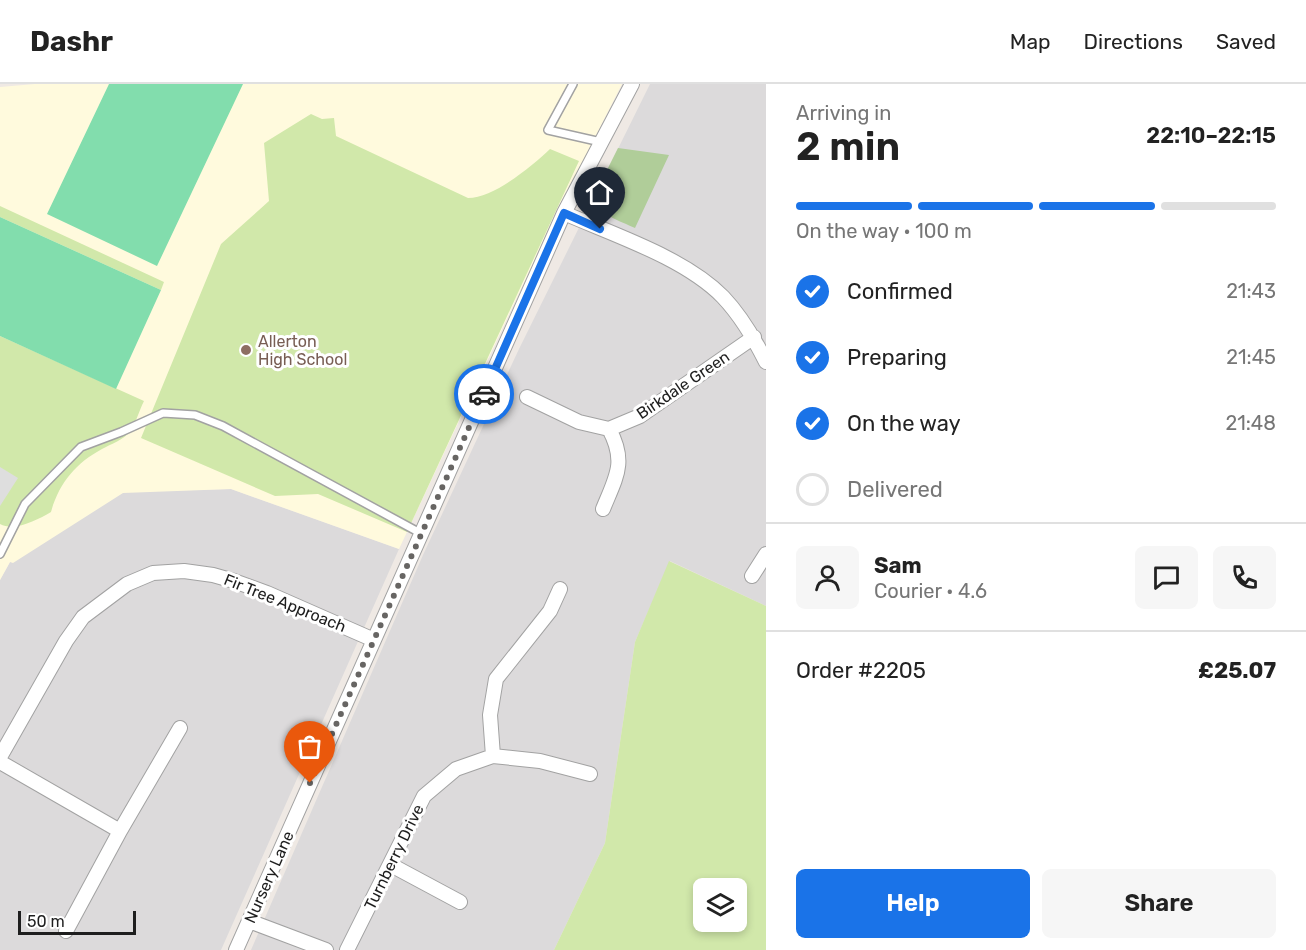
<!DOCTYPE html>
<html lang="en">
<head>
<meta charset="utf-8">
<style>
	body { margin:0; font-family:Rubik,sans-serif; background:#f6f6f6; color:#222; height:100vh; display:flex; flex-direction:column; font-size:22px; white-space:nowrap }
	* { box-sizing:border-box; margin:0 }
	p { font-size:20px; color:#767676 }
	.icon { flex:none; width:33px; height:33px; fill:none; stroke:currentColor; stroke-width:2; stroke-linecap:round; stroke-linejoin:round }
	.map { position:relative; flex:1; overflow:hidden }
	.sheet { display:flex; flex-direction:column; background:#fff; width:540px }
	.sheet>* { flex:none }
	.buttons { position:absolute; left:693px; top:794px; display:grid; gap:12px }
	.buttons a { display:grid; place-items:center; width:54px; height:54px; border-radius:9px; background:#fff; box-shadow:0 3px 9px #0003; font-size:30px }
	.scale { position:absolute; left:18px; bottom:15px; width:118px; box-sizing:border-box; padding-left:6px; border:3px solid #1e1e1e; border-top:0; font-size:16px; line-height:21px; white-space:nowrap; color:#1e1e1e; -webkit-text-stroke:4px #fff; paint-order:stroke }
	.pin { position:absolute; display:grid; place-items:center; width:51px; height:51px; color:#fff; margin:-62px -26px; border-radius:50% 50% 50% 0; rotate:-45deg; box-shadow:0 0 6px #0007 }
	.pin .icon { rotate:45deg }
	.courier { position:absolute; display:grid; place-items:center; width:60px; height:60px; margin:-30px; border:4px solid #1a73e8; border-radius:50%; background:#fff; color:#222; box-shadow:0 2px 8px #0007 }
	.head em { font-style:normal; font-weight:600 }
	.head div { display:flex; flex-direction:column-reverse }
	.head { display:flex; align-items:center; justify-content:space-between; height:102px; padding:0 30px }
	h1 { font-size:39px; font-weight:600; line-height:45px }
	.bar { display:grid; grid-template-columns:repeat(4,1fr); gap:9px 6px; align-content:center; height:72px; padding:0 30px }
	.bar i { height:8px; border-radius:4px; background:#e0e0e0 }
	.bar .current { background:#1a73e8 }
	.bar p { grid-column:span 4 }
	.line { display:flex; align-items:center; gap:15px; padding:0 30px; border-top:2px solid #e0e0e0 }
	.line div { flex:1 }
	.round { display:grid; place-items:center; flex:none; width:63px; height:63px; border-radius:9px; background:#f6f6f6 }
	ol { padding:0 30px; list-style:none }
	li { display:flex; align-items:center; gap:18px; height:66px }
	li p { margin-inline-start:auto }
	li .icon { padding:6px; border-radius:50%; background:#1a73e8; color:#fff; stroke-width:4 }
	li:last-child { color:#767676 }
	li i { width:33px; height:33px; border:3px solid #e0e0e0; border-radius:50% }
	.cta { display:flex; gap:12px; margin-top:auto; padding:12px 30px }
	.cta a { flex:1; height:69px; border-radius:9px; background:#1a73e8; color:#fff; font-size:24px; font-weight:600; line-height:69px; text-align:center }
	.cta a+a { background:#f6f6f6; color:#222 }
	header { display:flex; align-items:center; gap:36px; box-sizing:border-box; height:84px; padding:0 30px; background:#fff; border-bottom:2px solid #e0e0e0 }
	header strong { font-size:28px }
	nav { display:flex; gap:33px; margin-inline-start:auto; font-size:21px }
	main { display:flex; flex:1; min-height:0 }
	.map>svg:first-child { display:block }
	.residential { fill:#dcdadb }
	.education { fill:#fffadd }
	.grass { fill:#d1e8aa; fill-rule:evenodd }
	.forest { fill:#b0cd99 }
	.pitch { fill:#82ddad }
	.parking { fill:#dedede }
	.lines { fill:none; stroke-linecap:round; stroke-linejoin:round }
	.service-casing { stroke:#a2a2a2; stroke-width:10 }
	.minor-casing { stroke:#a2a2a2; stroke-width:16 }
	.service { stroke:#fff; stroke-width:7 }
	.minor { stroke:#fff; stroke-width:14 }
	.done { stroke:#676563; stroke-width:6; stroke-dasharray:0 10.8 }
	.route { stroke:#1a73e8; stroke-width:8 }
	.education-dot { fill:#8d6e63; stroke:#fff; stroke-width:2 }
	.labels { text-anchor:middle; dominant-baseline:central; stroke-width:6; stroke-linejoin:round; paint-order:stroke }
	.education-label { font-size:16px; fill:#785e54; stroke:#fff; text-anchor:start }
	.street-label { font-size:16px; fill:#1e1e1e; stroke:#fff }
</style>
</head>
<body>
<header>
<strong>Dashr</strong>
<nav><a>Map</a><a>Directions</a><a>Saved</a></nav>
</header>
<main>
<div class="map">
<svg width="766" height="866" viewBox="0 0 766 866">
	<rect width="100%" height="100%" fill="#efe9e4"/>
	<path class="residential" d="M650,0H766V522L670,477L635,558L605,759L554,866H251L423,471L519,265Z
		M231,405L399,465L221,866H0V496L10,478L120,408Z"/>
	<path class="education" d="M35,0H622L557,128L399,465L231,405L123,409L13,479L10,478L0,496V3Z"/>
	<path class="grass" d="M311,30L322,35L334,34L336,52L468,114C494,114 532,82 550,65L579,77L407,448L318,410L275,412L141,354L221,160L269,117L264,59Z
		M0,122L164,198L161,206L0,133Z
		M0,252L144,317C139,327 136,339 130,347C124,356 111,360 102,365C76,379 59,399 51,428C37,436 15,448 0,440Z
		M669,477L766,522V866H554L605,759L635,558ZM704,804H736V837H704Z"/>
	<path class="forest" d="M618,64L669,71L635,144C620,137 600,131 592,116Z"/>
	<path class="pitch" d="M109,0H243L157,182L47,130Z
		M0,133L161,206L116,305L0,252Z"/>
	<path class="parking" d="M0,383L18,394L0,422Z"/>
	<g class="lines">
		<g class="service-casing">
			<path id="service" d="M573,0L548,46L601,58
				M0,470L25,420L81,363L121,348L163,329L195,331L223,342L422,450"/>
		</g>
		<g class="minor-casing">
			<path id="minor" d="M564,129C614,151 685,174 723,213C741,232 754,254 766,278
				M527,313L579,338L609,345L640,332L754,253
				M603,425C616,393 627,378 609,345
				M752,492L766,470
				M493,672L490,631L496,595L550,527L560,505
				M0,673L66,557L83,533L127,500L153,489L184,487L213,491L234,497L267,509L374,556
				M0,678L120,747
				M391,781L460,818
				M249,837L326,866
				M66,847L120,747L180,644
				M236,866L564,129L632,0
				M347,866L424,712L456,685L493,672L540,677L590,690"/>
		</g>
		<use href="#service" class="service"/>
		<use href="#minor" class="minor"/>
	</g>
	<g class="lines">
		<path class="done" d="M310,699L484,310"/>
		<path class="route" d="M484,310L564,129L600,145"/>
	</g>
	<circle class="education-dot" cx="246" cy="266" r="6"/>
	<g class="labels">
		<g class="education-label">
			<text x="258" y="257">Allerton<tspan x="258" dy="18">High School</tspan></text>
		</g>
		<g class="street-label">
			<text transform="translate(683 301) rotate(-34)">Birkdale Green</text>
			<text transform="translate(285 519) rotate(22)">Fir Tree Approach</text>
			<text transform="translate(394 773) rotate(-64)">Turnberry Drive</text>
			<text transform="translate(269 793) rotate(-66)">Nursery Lane</text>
		</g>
	</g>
</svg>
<div class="buttons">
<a><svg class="icon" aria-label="layers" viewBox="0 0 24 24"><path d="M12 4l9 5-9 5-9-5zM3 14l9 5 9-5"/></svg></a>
</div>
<div class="scale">50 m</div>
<div class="pin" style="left:310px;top:699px;background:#ea580c"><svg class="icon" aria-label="bag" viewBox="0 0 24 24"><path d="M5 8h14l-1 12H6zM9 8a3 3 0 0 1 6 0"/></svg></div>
<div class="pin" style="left:600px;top:145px;background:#1f2937"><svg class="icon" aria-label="home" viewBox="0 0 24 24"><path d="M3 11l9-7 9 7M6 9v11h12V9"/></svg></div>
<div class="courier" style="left:484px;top:310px"><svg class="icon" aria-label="car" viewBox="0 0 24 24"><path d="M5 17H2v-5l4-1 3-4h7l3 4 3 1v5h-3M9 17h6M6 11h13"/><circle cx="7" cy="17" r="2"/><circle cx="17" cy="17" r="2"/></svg></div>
</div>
<section class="sheet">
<div class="head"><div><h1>2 min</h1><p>Arriving in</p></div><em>22:10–22:15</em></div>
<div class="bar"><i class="current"></i><i class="current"></i><i class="current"></i><i></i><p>On the way · 100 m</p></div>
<ol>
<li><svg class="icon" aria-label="check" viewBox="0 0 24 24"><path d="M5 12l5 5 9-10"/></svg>Confirmed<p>21:43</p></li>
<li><svg class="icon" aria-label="check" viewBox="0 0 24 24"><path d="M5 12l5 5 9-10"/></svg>Preparing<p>21:45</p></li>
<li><svg class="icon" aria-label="check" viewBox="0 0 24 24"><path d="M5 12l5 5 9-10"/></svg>On the way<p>21:48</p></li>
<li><i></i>Delivered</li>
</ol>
<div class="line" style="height:108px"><a class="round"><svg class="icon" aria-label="person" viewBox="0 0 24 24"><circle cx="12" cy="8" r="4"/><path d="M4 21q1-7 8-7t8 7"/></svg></a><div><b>Sam</b><p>Courier · 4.6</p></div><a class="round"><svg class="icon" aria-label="chat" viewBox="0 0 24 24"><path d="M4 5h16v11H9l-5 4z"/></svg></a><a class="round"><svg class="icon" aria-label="phone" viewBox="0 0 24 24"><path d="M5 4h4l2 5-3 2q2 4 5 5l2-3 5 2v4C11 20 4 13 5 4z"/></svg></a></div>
<div class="line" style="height:78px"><div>Order #2205</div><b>£25.07</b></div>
<div class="cta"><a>Help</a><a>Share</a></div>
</section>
</main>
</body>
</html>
